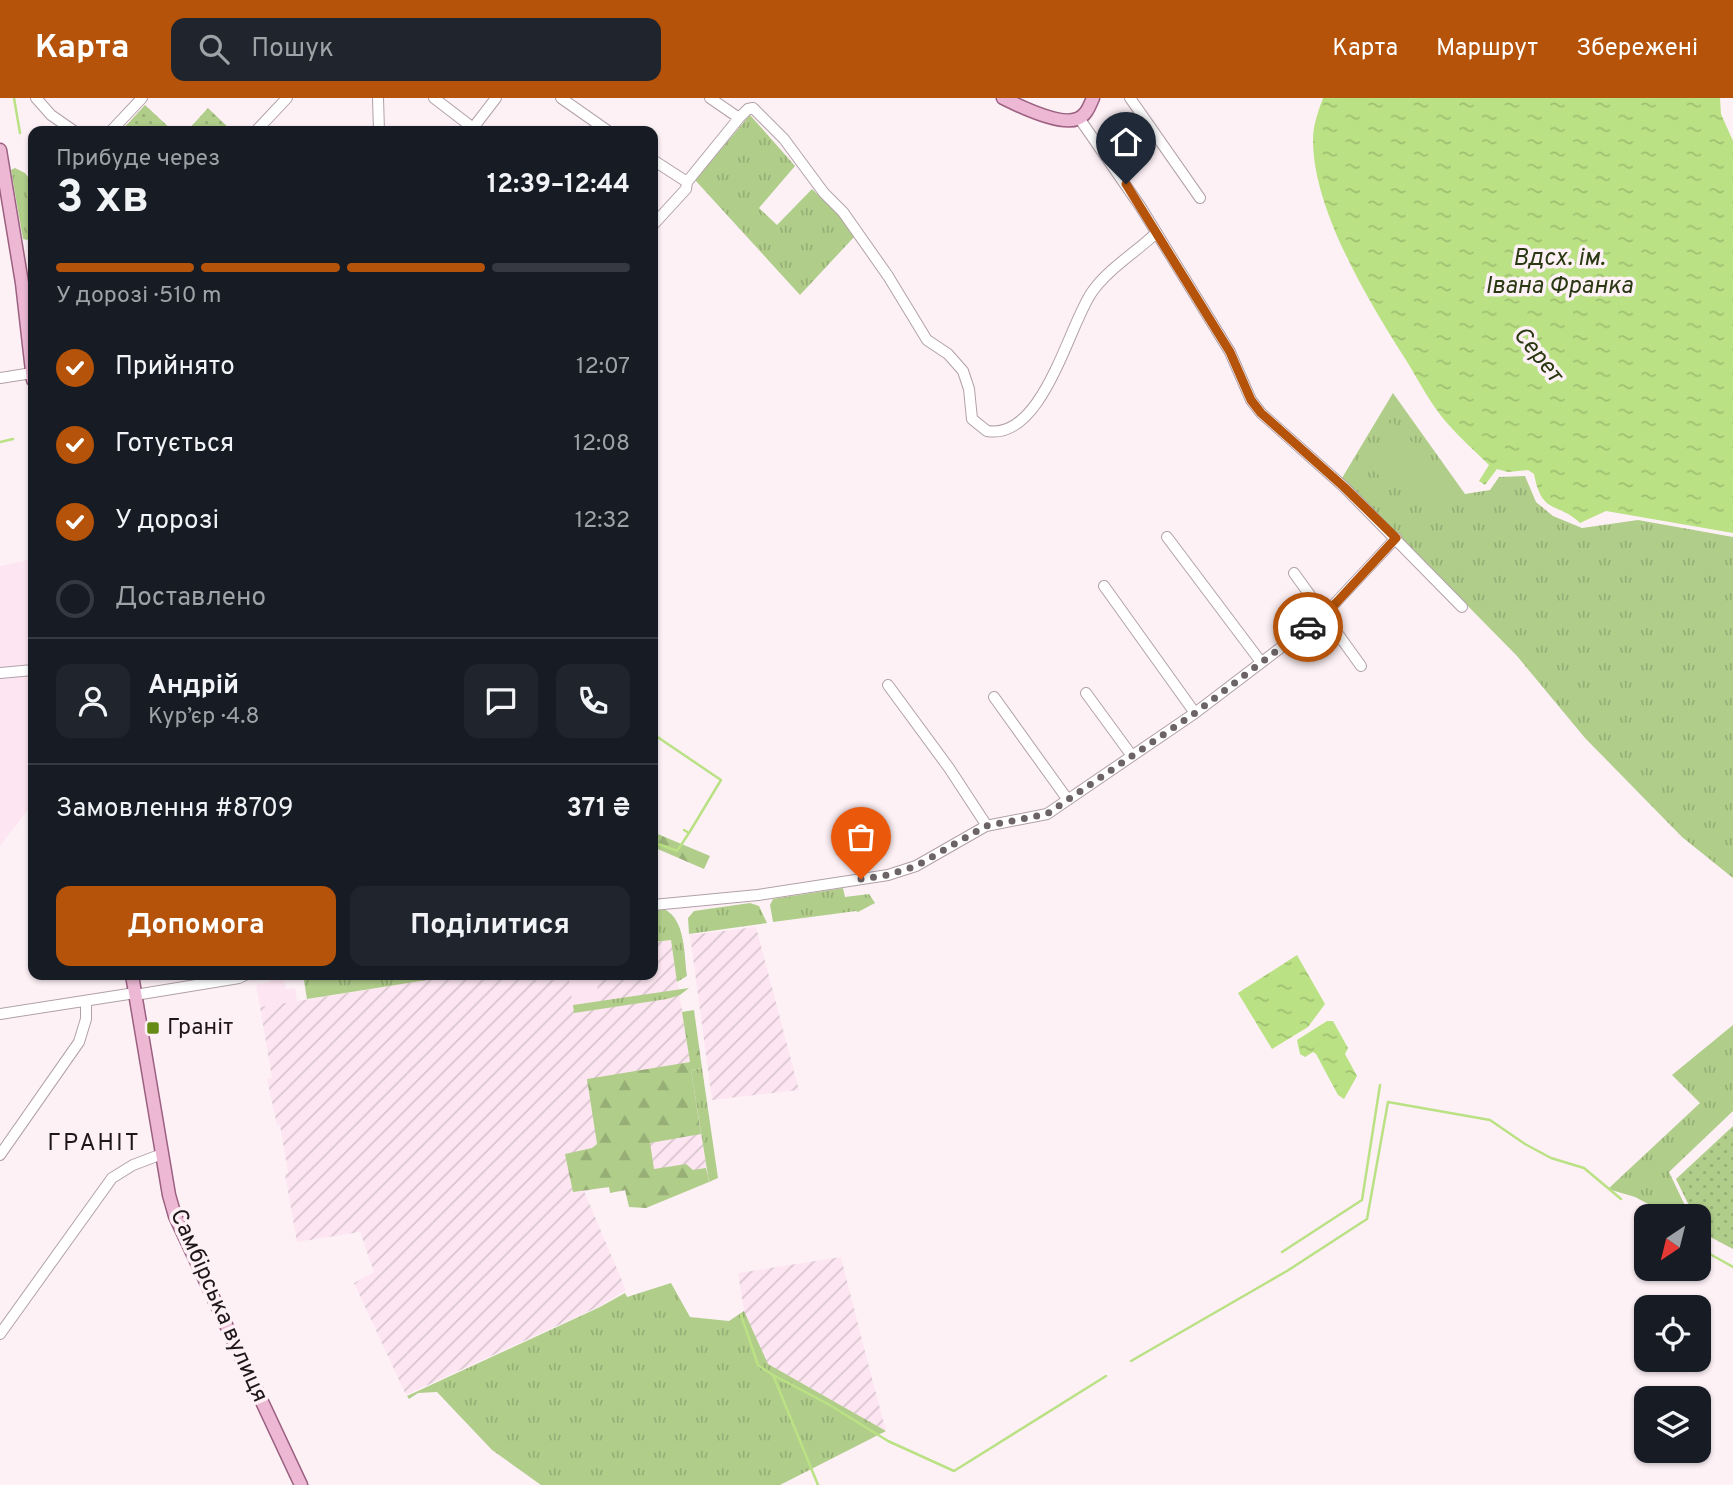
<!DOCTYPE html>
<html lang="uk">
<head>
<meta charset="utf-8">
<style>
	body { margin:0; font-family:Overpass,sans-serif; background:#20242c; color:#f1f3f6; height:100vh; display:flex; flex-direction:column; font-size:26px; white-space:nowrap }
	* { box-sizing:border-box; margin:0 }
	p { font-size:23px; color:#9ea1a6 }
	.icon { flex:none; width:38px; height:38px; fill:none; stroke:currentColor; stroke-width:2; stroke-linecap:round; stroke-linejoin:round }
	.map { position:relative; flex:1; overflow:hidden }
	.sheet { position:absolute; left:28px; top:28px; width:630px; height:854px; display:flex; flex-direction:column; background:#171b24; border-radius:14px; box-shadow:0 2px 5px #0004 }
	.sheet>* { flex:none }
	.needle { width:46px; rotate:215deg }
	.tools { position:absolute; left:1634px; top:1106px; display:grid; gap:14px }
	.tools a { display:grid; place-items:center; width:77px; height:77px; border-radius:14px; background:#171b24; box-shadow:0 2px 5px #0004; font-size:35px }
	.pin { position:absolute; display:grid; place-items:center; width:60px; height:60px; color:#fff; margin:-72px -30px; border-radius:50% 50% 50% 0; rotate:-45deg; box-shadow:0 0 7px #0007 }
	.pin .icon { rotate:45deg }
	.courier { position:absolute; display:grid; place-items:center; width:70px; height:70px; margin:-35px; border:5px solid #b45309; border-radius:50%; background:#fff; color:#222; box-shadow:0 2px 9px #0007 }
	.headline em { font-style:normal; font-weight:700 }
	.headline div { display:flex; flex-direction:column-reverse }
	.headline { display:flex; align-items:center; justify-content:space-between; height:119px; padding:0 28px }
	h1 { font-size:46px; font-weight:700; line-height:52px }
	.bar { display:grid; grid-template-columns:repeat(4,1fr); gap:10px 7px; align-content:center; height:84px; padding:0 28px }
	.bar i { height:9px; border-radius:5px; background:#363941 }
	.bar .on { background:#b45309 }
	.bar p { grid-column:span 4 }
	.line { display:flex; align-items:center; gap:18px; padding:0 28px; border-top:2px solid #363941 }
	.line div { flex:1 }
	.round { display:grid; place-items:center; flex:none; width:74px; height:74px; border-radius:14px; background:#20242c }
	ol { padding:0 28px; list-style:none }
	li { display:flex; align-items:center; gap:21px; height:77px }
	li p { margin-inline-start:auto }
	li .icon { padding:7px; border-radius:50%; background:#b45309; color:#fff; stroke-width:4 }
	li:last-child { color:#9ea1a6 }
	li i { width:38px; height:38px; border:4px solid #363941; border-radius:50% }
	.primary-button { display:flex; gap:14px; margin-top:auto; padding:14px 28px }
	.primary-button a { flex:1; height:80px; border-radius:14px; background:#b45309; color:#fff; font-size:28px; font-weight:700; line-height:80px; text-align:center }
	.primary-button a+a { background:#20242c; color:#f1f3f6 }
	header { display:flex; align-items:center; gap:42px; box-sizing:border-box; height:98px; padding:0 35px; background:#b45309; color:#fff }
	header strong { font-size:33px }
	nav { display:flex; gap:38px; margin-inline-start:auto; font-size:24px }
	.search { width:490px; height:63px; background:#20242c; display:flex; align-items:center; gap:18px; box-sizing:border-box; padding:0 24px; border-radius:14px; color:#9ea1a6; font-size:26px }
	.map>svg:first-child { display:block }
	.built { fill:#fde6f1 }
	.industrial { fill:url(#industrial-furrows) }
	.grass { fill:url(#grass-tufts) }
	.forest { fill:url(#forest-firs) }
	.garden { fill:url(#garden-dots) }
	.pitch { fill:#b0cd8a }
	.water { fill:url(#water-ripples) }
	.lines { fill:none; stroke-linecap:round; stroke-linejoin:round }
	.stream { stroke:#bae184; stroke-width:2.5 }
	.minor-casing { stroke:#b2a0a9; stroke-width:12 }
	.major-casing { stroke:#9c6080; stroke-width:15 }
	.minor { stroke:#fff; stroke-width:10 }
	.major { stroke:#ecb8d4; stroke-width:12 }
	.done { stroke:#6c6367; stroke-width:7; stroke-dasharray:0 12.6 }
	.route { stroke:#b45309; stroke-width:9 }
	.poi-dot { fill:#658b16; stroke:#fdf1f6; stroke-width:2.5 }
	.labels { text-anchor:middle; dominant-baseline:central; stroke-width:7; stroke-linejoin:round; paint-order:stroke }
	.poi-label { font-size:23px; fill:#1e171a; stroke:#fdf1f6; text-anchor:start }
	.street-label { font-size:23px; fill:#1e171a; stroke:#fdf1f6 }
	.water-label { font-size:24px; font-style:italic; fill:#2b3913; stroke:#fdf1f6 }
	.neighbourhood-label { font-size:24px; letter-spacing:2px; fill:#1e171a; stroke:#fdf1f6 }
</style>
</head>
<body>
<header>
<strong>Карта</strong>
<div class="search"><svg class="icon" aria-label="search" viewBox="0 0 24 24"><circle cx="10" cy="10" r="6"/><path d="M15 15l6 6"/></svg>Пошук</div>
<nav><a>Карта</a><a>Маршрут</a><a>Збережені</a></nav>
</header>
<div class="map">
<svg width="1733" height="1387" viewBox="0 0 1733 1387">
	<defs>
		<pattern id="industrial-furrows" width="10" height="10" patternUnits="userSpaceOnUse" patternTransform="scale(1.75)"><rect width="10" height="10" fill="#fde6f1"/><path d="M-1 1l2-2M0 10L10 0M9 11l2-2" fill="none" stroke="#d8c5ce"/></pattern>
		<pattern id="grass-tufts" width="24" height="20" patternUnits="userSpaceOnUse" patternTransform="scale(1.75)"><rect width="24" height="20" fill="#b0cd8a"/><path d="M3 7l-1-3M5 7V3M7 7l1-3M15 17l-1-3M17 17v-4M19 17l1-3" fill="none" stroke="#97af76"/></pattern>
		<pattern id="forest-firs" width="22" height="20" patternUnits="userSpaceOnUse" patternTransform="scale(1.75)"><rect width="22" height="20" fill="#b0cd8a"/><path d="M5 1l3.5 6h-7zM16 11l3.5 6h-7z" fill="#97af76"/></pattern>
		<pattern id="garden-dots" width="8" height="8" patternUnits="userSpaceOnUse" patternTransform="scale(1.75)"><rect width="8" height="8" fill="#b0cd8a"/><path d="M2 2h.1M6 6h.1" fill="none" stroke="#97af76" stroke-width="1.8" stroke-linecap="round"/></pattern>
		<pattern id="water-ripples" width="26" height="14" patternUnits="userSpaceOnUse" patternTransform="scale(1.75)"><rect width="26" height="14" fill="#bae184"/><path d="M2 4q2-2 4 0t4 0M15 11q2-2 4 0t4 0" fill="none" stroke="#9fc071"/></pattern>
	</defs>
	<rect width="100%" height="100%" fill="#fdf1f6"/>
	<path class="built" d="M33,461V569L0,573V468Z
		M32,576L33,705L0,748V580Z
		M269,877H283L286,891L295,890L297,903L260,909L256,887L270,884Z
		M568,877H596L599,903L573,907Z"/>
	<path class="industrial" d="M756,829L799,992L712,1002L690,837Z
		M671,842L708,1079L610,1095L609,1089L584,1093L626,1192L600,1208L406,1297L354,1185L374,1174L360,1134L297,1144L285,1076L288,1075L280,1027H277L267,981L272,980L260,909L459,877H568L573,907L599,904L596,877H653V845Z
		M841,1159L864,1250L886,1333L767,1266L744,1213L738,1175Z"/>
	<path class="grass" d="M750,17L795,68L759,110L777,127L812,91L839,117L855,138L800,197L695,82Z
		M15,70L25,75L28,79L33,111V137L27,142L23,141L11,72Z
		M1393,295L1465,396L1490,392L1499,379L1525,378L1536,404L1553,418L1582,430L1638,422L1733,439V780L1682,739L1585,640L1517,558L1342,380Z
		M843,790L845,799L869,796L875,805L858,814L856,813L773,824L770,807L773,801Z
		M750,805L759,808L767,825L689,836L688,820L694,813Z
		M664,811C686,821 684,858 687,878L677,884L671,842L655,844L653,813Z
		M303,877H459L307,901Z
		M689,890L680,897L667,901L574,915L573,907Z
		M1733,927V1013L1669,1074L1690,1118H1671L1635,1099L1608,1091L1700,1005L1672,977Z
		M702,970L718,1080L709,1084L691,972Z
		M671,1185L690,1219L729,1223L744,1213L768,1266L886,1333L780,1387H541L492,1352L437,1294L418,1295L409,1301L407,1298L600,1209L625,1195L627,1199Z"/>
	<path class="forest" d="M653,734L710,758L704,771L653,749Z
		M694,912L702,970L691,972L701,1036L650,1045L654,1071L686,1066L693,1072L706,1070L709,1084L646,1110L629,1109L625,1092L610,1095L609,1089L573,1094L565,1056L592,1050L597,1046L587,981L690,964L682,914Z"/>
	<path class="garden" d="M145,7L173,33H121Z
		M208,10L232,33H187Z
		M1733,1028V1151L1701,1134L1699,1118H1694L1676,1081Z"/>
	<path class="pitch" d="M1392,323L1459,393L1430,411L1364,367Z"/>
	<path class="water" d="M1323,0H1720L1721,16L1733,43V435L1606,413L1580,425C1557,403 1542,418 1534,376L1528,372L1508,374L1497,371L1485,387L1479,383L1489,367C1475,353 1460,340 1447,325C1431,307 1419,283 1406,262C1369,204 1313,112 1313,42C1313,27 1318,14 1323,0Z
		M1297,857L1325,906L1308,929L1272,951L1238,895Z
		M1327,923H1333L1348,950L1345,956L1357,978L1344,1001L1338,997L1316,956L1313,954L1305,959L1300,956L1297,942Z"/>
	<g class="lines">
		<path class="stream" d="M14,0L20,35
			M0,344L13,341
			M653,636L721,682L689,735L684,732
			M653,744L677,753L689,735
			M1638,1113L1647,1120
			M1699,1150L1733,1169
			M1282,1154L1362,1102L1380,987
			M741,1217L758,1267L773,1277L818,1387
			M1131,1263L1287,1173L1367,1121L1388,1004L1490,1022L1525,1046L1551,1060L1584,1070L1621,1101
			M773,1277L828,1306L888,1343L954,1373L1106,1278"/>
		<g class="minor-casing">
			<path id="minor" d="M36,0L51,17L74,33
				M378,0L379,33
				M434,0L477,33
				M561,0L608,33
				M710,0L739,20L748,11L753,10L784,41L824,95L843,114L888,178L927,242L948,256L963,273L969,291L972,321L987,333C1043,343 1069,226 1092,194C1108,171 1135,155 1155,136
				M1130,0L1200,100
				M1079,20L1140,108L1230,254L1251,302L1261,315L1344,389L1462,509
				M473,30L496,0
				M111,33L142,0
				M256,33L287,0
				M653,62L687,84
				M653,127L686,91L687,84L739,20
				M0,280L32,275
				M1167,439L1261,564
				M1294,475L1361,568
				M1104,488L1195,615
				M0,575L33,572
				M888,587L949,670L987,728
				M1086,595L1132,658
				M994,599L1068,702
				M653,807L758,797L888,777L916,768L986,728L1047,716L1195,615L1325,516L1396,440
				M135,897L239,880L245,877
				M0,916L135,895
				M0,1057L79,944L86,921V903
				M0,1236L112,1080L133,1067L162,1056"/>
		</g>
		<g class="major-casing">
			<path id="major" d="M1003,0C1019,8 1060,28 1077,21C1086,18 1089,9 1093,0
				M0,52L22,185L33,282
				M132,877L169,1097L175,1118L301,1387"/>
		</g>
		<use href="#minor" class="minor"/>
		<use href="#major" class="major"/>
	</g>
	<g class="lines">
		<path class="done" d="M861,781L888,777L916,768L986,728L1047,716L1195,615L1308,529"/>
		<path class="route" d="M1126,86L1230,254L1251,302L1261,315L1344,389L1396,440L1336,505L1308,529"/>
	</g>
	<rect class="poi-dot" x="146" y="923" width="14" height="14" rx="3.5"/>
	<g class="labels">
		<g class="poi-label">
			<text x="167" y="930">Граніт</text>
		</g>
		<g class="street-label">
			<text transform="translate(218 1208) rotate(66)">Самбірська вулиця</text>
		</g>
		<g class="water-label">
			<text x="1559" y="161">Вдсх. ім.<tspan x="1559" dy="28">Івана Франка</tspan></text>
			<text transform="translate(1537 257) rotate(51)">Серет</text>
		</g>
		<g class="neighbourhood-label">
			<text x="94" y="1046">ГРАНІТ</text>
		</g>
	</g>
</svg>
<div class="tools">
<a><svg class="needle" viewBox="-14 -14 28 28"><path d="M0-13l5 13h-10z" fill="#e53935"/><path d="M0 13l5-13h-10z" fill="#9ea1a6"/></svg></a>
<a><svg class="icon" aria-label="locate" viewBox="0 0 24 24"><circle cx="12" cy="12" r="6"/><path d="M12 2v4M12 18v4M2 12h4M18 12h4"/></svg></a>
<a><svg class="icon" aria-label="layers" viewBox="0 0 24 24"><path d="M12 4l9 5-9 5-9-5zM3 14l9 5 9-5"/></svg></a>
</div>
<div class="pin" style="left:861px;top:781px;background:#ea580c"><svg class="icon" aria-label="bag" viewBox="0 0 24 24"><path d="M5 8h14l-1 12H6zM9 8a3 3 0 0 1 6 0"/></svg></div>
<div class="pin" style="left:1126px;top:86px;background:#1f2937"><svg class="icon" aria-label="home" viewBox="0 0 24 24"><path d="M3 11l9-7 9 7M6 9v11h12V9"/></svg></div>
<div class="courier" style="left:1308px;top:529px"><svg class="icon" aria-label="car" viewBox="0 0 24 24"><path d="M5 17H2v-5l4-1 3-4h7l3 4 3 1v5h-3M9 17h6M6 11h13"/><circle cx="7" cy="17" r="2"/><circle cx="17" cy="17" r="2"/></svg></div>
<section class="sheet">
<div class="headline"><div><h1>3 хв</h1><p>Прибуде через</p></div><em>12:39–12:44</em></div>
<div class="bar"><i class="on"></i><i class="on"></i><i class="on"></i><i></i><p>У дорозі · 510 m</p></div>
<ol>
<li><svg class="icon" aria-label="check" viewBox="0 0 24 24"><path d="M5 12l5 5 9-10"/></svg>Прийнято<p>12:07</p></li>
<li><svg class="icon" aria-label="check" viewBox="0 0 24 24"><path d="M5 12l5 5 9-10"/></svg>Готується<p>12:08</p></li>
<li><svg class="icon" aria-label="check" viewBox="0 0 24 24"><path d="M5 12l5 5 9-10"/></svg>У дорозі<p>12:32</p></li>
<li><i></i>Доставлено</li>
</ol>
<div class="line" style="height:126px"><a class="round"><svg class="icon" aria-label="person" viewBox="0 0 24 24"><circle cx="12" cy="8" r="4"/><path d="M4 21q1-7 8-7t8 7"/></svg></a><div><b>Андрій</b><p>Кур’єр · 4.8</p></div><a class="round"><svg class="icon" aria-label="chat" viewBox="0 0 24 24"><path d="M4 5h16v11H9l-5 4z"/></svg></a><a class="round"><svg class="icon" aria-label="phone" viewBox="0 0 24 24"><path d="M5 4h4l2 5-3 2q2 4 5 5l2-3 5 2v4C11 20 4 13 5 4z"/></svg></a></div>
<div class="line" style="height:91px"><div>Замовлення #8709</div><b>371 ₴</b></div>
<div class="primary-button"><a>Допомога</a><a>Поділитися</a></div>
</section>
</div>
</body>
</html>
